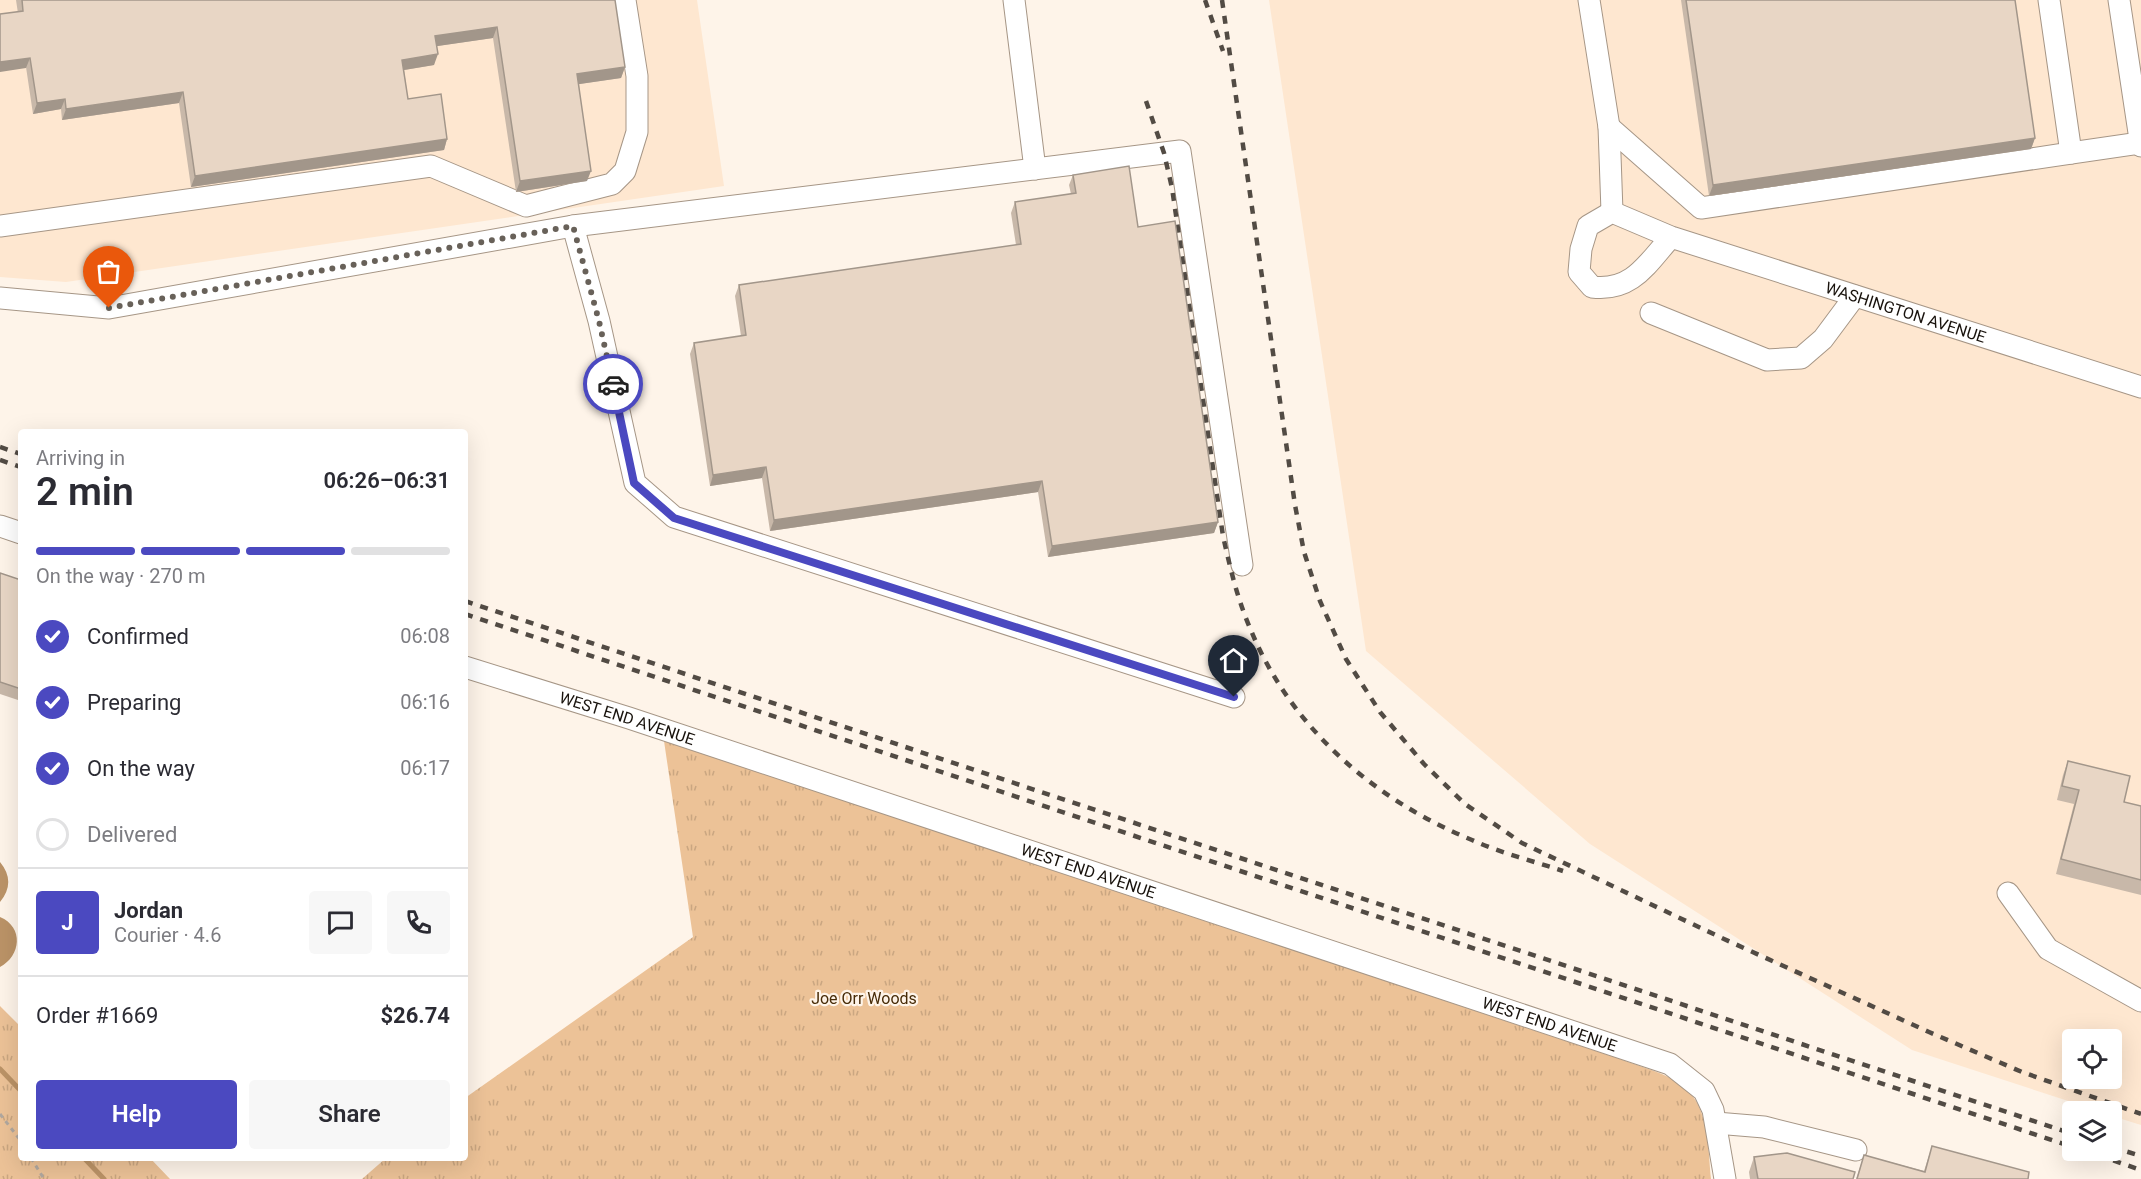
<!DOCTYPE html>
<html lang="en">
<head>
<meta charset="utf-8">
<style>
	body { margin:0; font-family:Roboto,sans-serif; background:#f7f7f7; color:#2b2b33; height:100vh; display:flex; flex-direction:column; font-size:22px; white-space:nowrap }
	* { box-sizing:border-box; margin:0 }
	p { font-size:20px; color:#7c7c81 }
	.icon { flex:none; width:33px; height:33px; fill:none; stroke:currentColor; stroke-width:2; stroke-linecap:round; stroke-linejoin:round }
	.map { position:relative; flex:1; overflow:hidden }
	.drawer { position:absolute; left:18px; top:429px; width:450px; height:732px; display:flex; flex-direction:column; background:#fff; border-radius:6px; box-shadow:0 6px 24px #0002 }
	.drawer>* { flex:none }
	.fabs { position:absolute; left:2062px; top:1029px; display:grid; gap:12px }
	.fabs a { display:grid; place-items:center; width:60px; height:60px; border-radius:6px; background:#fff; box-shadow:0 6px 24px #0002; font-size:30px }
	.pin { position:absolute; display:grid; place-items:center; width:51px; height:51px; color:#fff; margin:-62px -26px; border-radius:50% 50% 50% 0; rotate:-45deg; box-shadow:0 0 6px #0007 }
	.pin .icon { rotate:45deg }
	.courier { position:absolute; display:grid; place-items:center; width:60px; height:60px; margin:-30px; border:4px solid #4b49c0; border-radius:50%; background:#fff; color:#222; box-shadow:0 2px 8px #0007 }
	.summary em { font-style:normal; font-weight:600 }
	.summary div { display:flex; flex-direction:column-reverse }
	.summary { display:flex; align-items:center; justify-content:space-between; height:102px; padding:0 18px }
	h1 { font-size:39px; font-weight:600; line-height:45px }
	.bar { display:grid; grid-template-columns:repeat(4,1fr); gap:9px 6px; align-content:center; height:72px; padding:0 18px }
	.bar i { height:8px; border-radius:4px; background:#e1e1e2 }
	.bar .current { background:#4b49c0 }
	.bar p { grid-column:span 4 }
	.line { display:flex; align-items:center; gap:15px; padding:0 18px; border-top:2px solid #e1e1e2 }
	.line div { flex:1 }
	.round { display:grid; place-items:center; flex:none; width:63px; height:63px; border-radius:6px; background:#f7f7f7 }
	ol { padding:0 18px; list-style:none }
	li { display:flex; align-items:center; gap:18px; height:66px }
	li p { margin-inline-start:auto }
	li .icon { padding:6px; border-radius:50%; background:#4b49c0; color:#fff; stroke-width:4 }
	li:last-child { color:#7c7c81 }
	li i { width:33px; height:33px; border:3px solid #e1e1e2; border-radius:50% }
	.action { display:flex; gap:12px; margin-top:auto; padding:12px 18px }
	.action a { flex:1; height:69px; border-radius:6px; background:#4b49c0; color:#fff; font-size:24px; font-weight:600; line-height:69px; text-align:center }
	.action a+a { background:#f7f7f7; color:#2b2b33 }
	.map>svg:first-child { display:block }
	.built { fill:#fee7d0; fill-rule:evenodd }
	.park { fill:url(#park-tufts) }
	.water { fill:#bb9367 }
	.lines { fill:none; stroke-linecap:round; stroke-linejoin:round }
	.stream { stroke:#bb9367; stroke-width:5 }
	.minor-casing { stroke:#a69686; stroke-width:23 }
	.path { stroke:#b1a89f; stroke-width:3; stroke-dasharray:4.5 4.5; stroke-linecap:butt }
	.minor { stroke:#fff; stroke-width:21 }
	.rail { stroke:#524b44; stroke-width:4.5; stroke-dasharray:8 8; stroke-linecap:butt }
	.wall { fill:#c8b8a9 }
	.shaded-wall { fill:#a2968a }
	.building { fill:#e8d6c5; stroke:#a2968a; stroke-width:1.5 }
	.done { stroke:#686159; stroke-width:6; stroke-dasharray:0 10.8 }
	.route { stroke:#4b49c0; stroke-width:8 }
	.labels { text-anchor:middle; dominant-baseline:central; stroke-width:4.5; stroke-linejoin:round; paint-order:stroke }
	.street-label { font-size:16px; fill:#18120c; stroke:#fef4e9 }
	.park-label { font-size:16px; fill:#472b07; stroke:#fef4e9 }
</style>
</head>
<body>
<div class="map">
<svg width="2141" height="1179" viewBox="0 0 2141 1179">
	<defs>
		<pattern id="park-tufts" width="24" height="20" patternUnits="userSpaceOnUse" patternTransform="scale(1.5)"><rect width="24" height="20" fill="#ecc297"/><path d="M3 7l-1-3M5 7V3M7 7l1-3M15 17l-1-3M17 17v-4M19 17l1-3" fill="none" stroke="#caa681"/></pattern>
	</defs>
	<rect width="100%" height="100%" fill="#fef4e9"/>
	<path class="built" d="M0,0H697L724,186L66,282L0,277Z
		M1269,0H2141V1125L2112,1116V1112L2099,1111L1912,1050L1590,844L1366,651ZM2073,1040H2112V1078H2073Z"/>
	<path class="park" d="M664,741L1620,1059C1641,1067 1667,1073 1684,1087C1710,1108 1708,1150 1711,1179H362L386,1158H465V1098L693,937Z
		M0,1006L21,1027V1158H150L170,1179H0Z"/>
	<path class="water" d="M0,862C11,875 11,889 0,902Z
		M0,917C24,927 21,956 0,967Z"/>
	<g class="lines">
		<path class="stream" d="M0,1069L21,1091
			M84,1158L104,1179"/>
		<g class="minor-casing">
			<g id="minor">
				<path d="M1014,0L1035,169"/>
				<path d="M1589,0L1609,127L1612,212"/>
				<path d="M2119,0L2141,146"/>
				<path d="M1609,127L1701,208L2071,153L2049,0"/>
				<path d="M2071,153L2140,143"/>
				<path d="M0,226L431,166L526,206L612,184L625,171L637,132V76L625,0"/>
				<path d="M573,226L599,321L635,483L674,517L1234,697"/>
				<path id="s1" d="M1671,237C1647,264 1632,292 1592,287L1579,272L1581,249L1588,226L1612,212L1671,237L2141,387"/>
				<path d="M0,298L109,308L573,226L1180,151L1242,565"/>
				<path d="M1651,313L1767,360L1801,358L1823,339L1855,296"/>
				<path d="M0,526L21,533"/>
				<path id="s2" d="M465,667L629,718L1670,1064L1704,1091L1713,1110L1725,1179"/>
				<path d="M2008,893L2048,949L2141,1001"/>
				<path d="M1716,1123L1764,1127L1856,1150"/>
			</g>
		</g>
		<path class="path" d="M0,1114L21,1141
			M31,1158L44,1179"/>
		<use href="#minor" class="minor"/>
		<path class="rail" d="M1205,0L1223,51
			M1222,0L1295,505L1304,552L1320,601L1346,659L1380,712L1424,764L1465,804L1522,843L1724,939L1929,1032L2022,1072L2141,1114
			M1146,101L1164,153L1172,188L1223,536C1230,567 1237,598 1250,628C1290,727 1374,800 1472,840C1501,853 1533,861 1563,871
			M0,447L21,454
			M0,460L21,467
			M465,601L2073,1134
			M465,614L2073,1147
			M2112,1147L2141,1156
			M2083,1150L2141,1170"/>
	</g>
	<path class="wall" d="M16,0H615L625,67L621,78L579,84L587,181L516,192L493,38L437,46L434,65L404,70L408,99L447,139L444,150L191,187L179,103L62,120L61,109L33,114Z
		M1681,0H2015L2035,138L2031,149L1709,196Z
		M1073,175L1138,227L1218,522L1214,533L1048,557L1038,492L770,531L762,478L710,486L690,354L694,343L741,336L735,296L739,285L1016,245L1011,213L1015,202L1071,194L1069,185Z
		M0,573L21,580V701L0,694Z
		M2068,761L2124,802L2141,806V895L2056,874L2074,804L2057,800L2063,775Z
		M1932,1146L2028,1179H1856L1864,1155L1924,1171Z
		M1754,1157L1853,1179H1750L1749,1172Z"/>
	<path class="shaded-wall" d="M497,27L493,38L431,47L435,36Z
		M438,54L434,65L398,71L402,60Z
		M30,58L26,68L0,72V62Z
		M625,67L621,78L573,85L577,74Z
		M183,92L179,103L62,120L66,109Z
		M65,99L61,109L33,114L37,103Z
		M2035,138L2031,149L1709,196L1713,185Z
		M447,139L444,150L191,187L195,176Z
		M591,171L587,181L516,192L520,181Z
		M766,467L762,478L710,486L713,475Z
		M1042,481L1038,492L770,531L774,520Z
		M1218,522L1214,533L1048,557L1052,546Z"/>
	<path class="building" d="M22,0H615L625,67L577,74L591,171L520,181L497,27L435,36L438,54L402,60L408,99L441,94L447,139L195,176L183,92L66,109L65,99L37,103L30,58L0,62V14L23,11Z
		M1686,0H2015L2035,138L1713,185Z
		M1129,166L1138,227L1175,221L1218,522L1052,546L1042,481L774,520L766,467L713,475L694,343L746,335L739,285L1021,244L1015,202L1076,193L1073,175Z
		M0,573L21,580V689L0,682Z
		M2068,761L2130,776L2124,802L2141,806V880L2061,859L2079,790L2062,786Z
		M1932,1146L2029,1172L2028,1179H1857L1864,1155L1925,1172Z
		M1787,1153L1855,1172L1853,1179H1758L1754,1157Z"/>
	<g class="lines">
		<path class="done" d="M109,308L573,226L599,321L613,384"/>
		<path class="route" d="M613,384L634,483L674,518L1234,697"/>
	</g>
	<g class="labels">
		<g class="street-label">
			<text stroke="none"><textPath href="#s1" startOffset="504">WASHINGTON AVENUE</textPath></text>
			<text stroke="none"><textPath href="#s2" startOffset="170">WEST END AVENUE</textPath></text>
			<text stroke="none"><textPath href="#s2" startOffset="656">WEST END AVENUE</textPath></text>
			<text stroke="none"><textPath href="#s2" startOffset="1142">WEST END AVENUE</textPath></text>
		</g>
		<g class="park-label">
			<text x="864" y="998">Joe Orr Woods</text>
		</g>
	</g>
</svg>
<div class="fabs">
<a><svg class="icon" aria-label="locate" viewBox="0 0 24 24"><circle cx="12" cy="12" r="6"/><path d="M12 2v4M12 18v4M2 12h4M18 12h4"/></svg></a>
<a><svg class="icon" aria-label="layers" viewBox="0 0 24 24"><path d="M12 4l9 5-9 5-9-5zM3 14l9 5 9-5"/></svg></a>
</div>
<div class="pin" style="left:109px;top:308px;background:#ea580c"><svg class="icon" aria-label="bag" viewBox="0 0 24 24"><path d="M5 8h14l-1 12H6zM9 8a3 3 0 0 1 6 0"/></svg></div>
<div class="pin" style="left:1234px;top:697px;background:#1f2937"><svg class="icon" aria-label="home" viewBox="0 0 24 24"><path d="M3 11l9-7 9 7M6 9v11h12V9"/></svg></div>
<div class="courier" style="left:613px;top:384px"><svg class="icon" aria-label="car" viewBox="0 0 24 24"><path d="M5 17H2v-5l4-1 3-4h7l3 4 3 1v5h-3M9 17h6M6 11h13"/><circle cx="7" cy="17" r="2"/><circle cx="17" cy="17" r="2"/></svg></div>
<section class="drawer">
<div class="summary"><div><h1>2 min</h1><p>Arriving in</p></div><em>06:26–06:31</em></div>
<div class="bar"><i class="current"></i><i class="current"></i><i class="current"></i><i></i><p>On the way · 270 m</p></div>
<ol>
<li><svg class="icon" aria-label="check" viewBox="0 0 24 24"><path d="M5 12l5 5 9-10"/></svg>Confirmed<p>06:08</p></li>
<li><svg class="icon" aria-label="check" viewBox="0 0 24 24"><path d="M5 12l5 5 9-10"/></svg>Preparing<p>06:16</p></li>
<li><svg class="icon" aria-label="check" viewBox="0 0 24 24"><path d="M5 12l5 5 9-10"/></svg>On the way<p>06:17</p></li>
<li><i></i>Delivered</li>
</ol>
<div class="line" style="height:108px"><b class="round" style="background:#4b49c0;color:#fff">J</b><div><b>Jordan</b><p>Courier · 4.6</p></div><a class="round"><svg class="icon" aria-label="chat" viewBox="0 0 24 24"><path d="M4 5h16v11H9l-5 4z"/></svg></a><a class="round"><svg class="icon" aria-label="phone" viewBox="0 0 24 24"><path d="M5 4h4l2 5-3 2q2 4 5 5l2-3 5 2v4C11 20 4 13 5 4z"/></svg></a></div>
<div class="line" style="height:78px"><div>Order #1669</div><b>$26.74</b></div>
<div class="action"><a>Help</a><a>Share</a></div>
</section>
</div>
</body>
</html>
